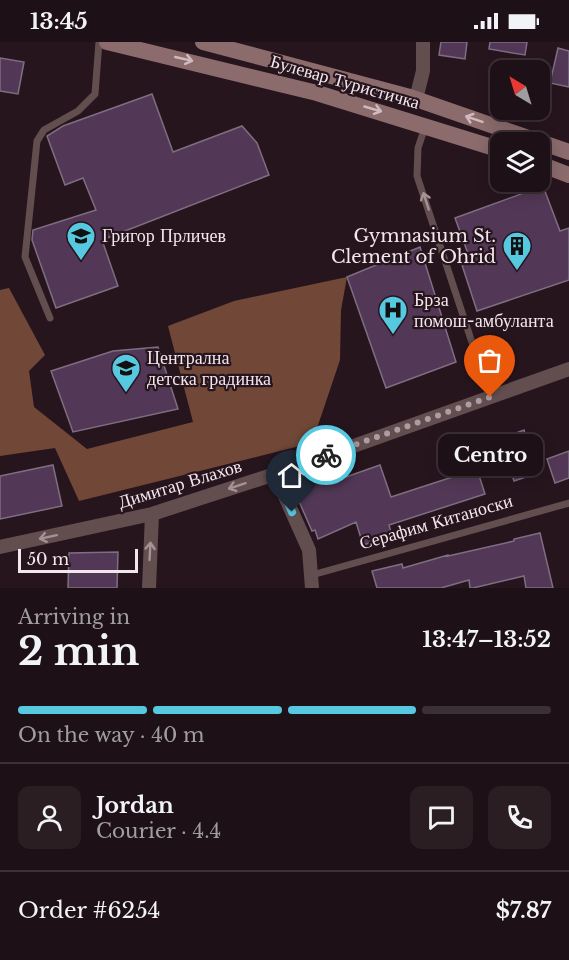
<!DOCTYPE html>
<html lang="en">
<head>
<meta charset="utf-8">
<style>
	body { margin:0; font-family:"Libre Baskerville",serif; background:#2a1e23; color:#f1f3f6; height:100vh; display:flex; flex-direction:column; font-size:22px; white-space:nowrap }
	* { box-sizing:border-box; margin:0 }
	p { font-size:20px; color:#a09da1 }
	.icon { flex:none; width:33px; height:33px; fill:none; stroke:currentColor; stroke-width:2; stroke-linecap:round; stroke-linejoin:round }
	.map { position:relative; height:546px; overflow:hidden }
	.details { display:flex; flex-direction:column; background:#1d1016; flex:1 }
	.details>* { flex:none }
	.needle { width:39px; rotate:322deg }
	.fabs { position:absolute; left:490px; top:18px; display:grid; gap:12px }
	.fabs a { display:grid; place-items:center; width:60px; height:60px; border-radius:12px; background:#1d1016; box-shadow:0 3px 15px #0003,0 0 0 2px #3b3035; font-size:30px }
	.scale { position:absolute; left:18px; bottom:15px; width:120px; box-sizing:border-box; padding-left:6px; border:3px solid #f3e6ec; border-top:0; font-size:16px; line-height:21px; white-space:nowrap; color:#f3e6ec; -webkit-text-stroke:4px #27151e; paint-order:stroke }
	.pin { position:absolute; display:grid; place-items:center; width:51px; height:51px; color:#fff; margin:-62px -26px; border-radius:50% 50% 50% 0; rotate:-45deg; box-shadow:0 0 6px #0007 }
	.pin .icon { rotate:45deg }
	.courier { position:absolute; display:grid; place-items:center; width:60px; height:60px; margin:-30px; border:4px solid #56c9e1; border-radius:50%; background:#fff; color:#222; box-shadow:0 2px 8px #0007 }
	.bubble { position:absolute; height:42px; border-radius:12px; background:#1d1016; box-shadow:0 3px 15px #0003,0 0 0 2px #3b3035; font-size:20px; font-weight:700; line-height:42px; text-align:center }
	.head em { font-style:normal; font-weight:700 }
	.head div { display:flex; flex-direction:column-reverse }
	.head { display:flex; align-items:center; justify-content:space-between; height:102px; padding:0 18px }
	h1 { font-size:39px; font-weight:700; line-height:45px }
	.bar { display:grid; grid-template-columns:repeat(4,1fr); gap:9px 6px; align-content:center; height:72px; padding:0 18px }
	.bar i { height:8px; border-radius:4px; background:#3b3035 }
	.bar .selected { background:#56c9e1 }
	.bar p { grid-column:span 4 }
	.line { display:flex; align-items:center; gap:15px; padding:0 18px; border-top:2px solid #3b3035 }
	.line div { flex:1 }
	.round { display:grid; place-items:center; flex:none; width:63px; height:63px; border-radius:12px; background:#2a1e23 }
	.status { display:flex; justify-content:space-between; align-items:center; height:42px; padding:0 30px; background:#1d1016; direction:ltr }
	.status svg { height:16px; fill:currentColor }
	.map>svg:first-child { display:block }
	.forest { fill:#714838 }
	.building { fill:#523856; stroke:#7e6e81; stroke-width:1.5 }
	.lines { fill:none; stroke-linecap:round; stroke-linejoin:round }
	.service { stroke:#634e4f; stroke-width:7 }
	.minor { stroke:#634e4f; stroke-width:14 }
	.secondary { stroke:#8b6b6c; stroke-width:16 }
	.oneway { stroke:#cfbbbf }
	.oneway2 { stroke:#a49296 }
	.done { stroke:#ac9da4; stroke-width:6; stroke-dasharray:0 10.8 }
	.route { stroke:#56c9e1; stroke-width:8 }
	.labels { text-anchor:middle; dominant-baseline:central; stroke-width:4.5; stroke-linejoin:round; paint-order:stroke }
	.street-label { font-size:18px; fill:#f3e6ec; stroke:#27151e }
	.poi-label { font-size:18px; fill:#f3e6ec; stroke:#27151e; text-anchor:start }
</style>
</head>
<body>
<div class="status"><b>13:45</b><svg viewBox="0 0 49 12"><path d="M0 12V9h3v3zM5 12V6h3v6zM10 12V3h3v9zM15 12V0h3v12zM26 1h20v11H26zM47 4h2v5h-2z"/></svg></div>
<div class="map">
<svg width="569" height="546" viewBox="0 0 569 546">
	<rect width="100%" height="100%" fill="#27151e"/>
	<path class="forest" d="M347,235L341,268L340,318L312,401L79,459L55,406L0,414V248L9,246L45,313L29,329L34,365L87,407L193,380L168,284L234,259Z"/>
	<path class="building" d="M441,0H467L465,17L439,13Z
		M490,0H527L525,13L489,7Z
		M558,6L569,9V45L550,41Z
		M0,16L24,20L18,52L0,49Z
		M152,52L173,110L242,84L257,101L269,133L102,198L118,244L56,266L32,198L33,188L96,168L83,136L65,143L47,94L63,84Z
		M543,144L560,189L569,186V238L477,269L462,223L471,220L455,176Z
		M420,205L456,320L386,346L347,235Z
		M158,305L178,367L73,390L51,329L113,309Z
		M524,388L538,431L514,439L500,397Z
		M569,409V436L555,441L547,417Z
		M53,423L62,464L0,477V434Z
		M380,423L391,455L477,427L485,452L389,483L392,494L363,503L356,480L318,497L315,488L312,489L294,448L298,446L295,440L317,431L319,436L322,435L326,442Z
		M540,491L553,546H526L524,534L473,546H470L469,538L441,546H377L372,529L402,522L403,526L448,513V514L514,499V497Z
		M118,510L117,546H68L69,511Z"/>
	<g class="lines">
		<path class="service" d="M425,85L418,106L417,134L490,355
			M50,276L25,215L37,99L44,88L78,69L95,52L99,0
			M312,533L569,461"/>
		<path class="minor" d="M416,57L423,29V0
			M275,432L309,508L312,546
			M0,505L152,472L275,432L569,327
			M149,546L152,472"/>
		<path class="secondary" d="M107,0L317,51L501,108
			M203,0L410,55L569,110
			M540,122L569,133"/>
	</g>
	<defs><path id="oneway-shaft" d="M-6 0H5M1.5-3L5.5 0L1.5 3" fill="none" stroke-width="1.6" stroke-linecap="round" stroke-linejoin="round" transform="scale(1.5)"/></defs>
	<g class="oneway">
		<use href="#oneway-shaft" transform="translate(184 17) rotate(13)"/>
		<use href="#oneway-shaft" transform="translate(373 67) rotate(16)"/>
		<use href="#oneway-shaft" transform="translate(474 77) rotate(-161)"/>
	</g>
	<g class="oneway2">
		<use href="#oneway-shaft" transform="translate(426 159) rotate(-108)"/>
		<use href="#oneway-shaft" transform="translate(237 444) rotate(162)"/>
		<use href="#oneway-shaft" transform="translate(48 495) rotate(168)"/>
		<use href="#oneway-shaft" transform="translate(150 509) rotate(-87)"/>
	</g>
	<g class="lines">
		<path class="done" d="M326,413L490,355"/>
		<path class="route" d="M292,470L275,432L326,413"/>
	</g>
	<defs>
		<g id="school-pin" transform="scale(1.5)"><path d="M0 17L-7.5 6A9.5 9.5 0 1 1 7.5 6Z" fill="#56c9e1" stroke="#27151e"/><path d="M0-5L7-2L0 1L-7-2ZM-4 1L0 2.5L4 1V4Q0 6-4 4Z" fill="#111"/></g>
		<g id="building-pin" transform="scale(1.5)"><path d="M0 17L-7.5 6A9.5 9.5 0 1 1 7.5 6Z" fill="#56c9e1" stroke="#27151e"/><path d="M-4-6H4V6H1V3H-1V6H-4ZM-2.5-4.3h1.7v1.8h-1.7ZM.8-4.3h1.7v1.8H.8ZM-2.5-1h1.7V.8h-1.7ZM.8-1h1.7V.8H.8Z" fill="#111"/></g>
		<g id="hospital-pin" transform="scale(1.5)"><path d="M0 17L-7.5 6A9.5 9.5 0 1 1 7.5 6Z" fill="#56c9e1" stroke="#27151e"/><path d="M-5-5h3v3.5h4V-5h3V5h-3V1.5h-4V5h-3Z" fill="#111"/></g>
	</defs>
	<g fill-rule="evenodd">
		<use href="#school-pin" x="81" y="194"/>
		<use href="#building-pin" x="517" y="204"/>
		<use href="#hospital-pin" x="393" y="268"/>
		<use href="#school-pin" x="126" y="326"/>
	</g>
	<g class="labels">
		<g class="street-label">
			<text transform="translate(345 40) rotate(16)">Булевар Туристичка</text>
			<text transform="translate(180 442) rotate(-17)">Димитар Влахов</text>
			<text transform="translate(436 480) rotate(-16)">Серафим Китаноски</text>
		</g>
		<g class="poi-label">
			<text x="102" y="194">Григор Прличев</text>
			<text x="496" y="194" text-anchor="end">Gymnasium St.<tspan x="496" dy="21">Clement of Ohrid</tspan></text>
			<text x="414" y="258">Брза<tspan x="414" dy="21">помош-амбуланта</tspan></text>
			<text x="147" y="316">Централна<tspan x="147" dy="21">детска градинка</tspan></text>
		</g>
	</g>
</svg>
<div class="fabs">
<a><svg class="needle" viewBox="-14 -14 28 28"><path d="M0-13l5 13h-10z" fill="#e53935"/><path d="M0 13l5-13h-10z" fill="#a09da1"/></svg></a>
<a><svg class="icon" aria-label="layers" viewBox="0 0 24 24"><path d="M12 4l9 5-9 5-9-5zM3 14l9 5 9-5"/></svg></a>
</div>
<div class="scale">50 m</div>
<div class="pin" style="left:490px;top:355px;background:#ea580c"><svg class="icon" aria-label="bag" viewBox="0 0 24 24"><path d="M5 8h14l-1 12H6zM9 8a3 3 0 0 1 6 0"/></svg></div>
<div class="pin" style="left:292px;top:470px;background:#1f2937"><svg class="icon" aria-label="home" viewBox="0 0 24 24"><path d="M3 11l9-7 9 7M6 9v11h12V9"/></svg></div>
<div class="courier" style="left:326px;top:413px"><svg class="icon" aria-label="bike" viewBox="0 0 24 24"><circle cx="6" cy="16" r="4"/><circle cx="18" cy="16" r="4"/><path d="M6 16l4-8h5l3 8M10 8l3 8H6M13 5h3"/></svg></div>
<div class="bubble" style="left:438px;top:392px;width:105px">Centro</div>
</div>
<section class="details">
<div class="head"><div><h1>2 min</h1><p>Arriving in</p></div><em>13:47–13:52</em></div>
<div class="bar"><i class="selected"></i><i class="selected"></i><i class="selected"></i><i></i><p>On the way · 40 m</p></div>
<div class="line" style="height:108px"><a class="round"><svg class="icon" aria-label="person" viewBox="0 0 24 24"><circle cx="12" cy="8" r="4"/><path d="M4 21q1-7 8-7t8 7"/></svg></a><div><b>Jordan</b><p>Courier · 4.4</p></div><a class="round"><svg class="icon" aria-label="chat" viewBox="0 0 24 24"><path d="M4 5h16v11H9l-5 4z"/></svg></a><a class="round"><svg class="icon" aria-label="phone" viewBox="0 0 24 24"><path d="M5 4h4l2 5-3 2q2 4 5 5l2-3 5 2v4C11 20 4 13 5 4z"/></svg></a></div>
<div class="line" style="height:78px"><div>Order #6254</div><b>$7.87</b></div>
</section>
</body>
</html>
